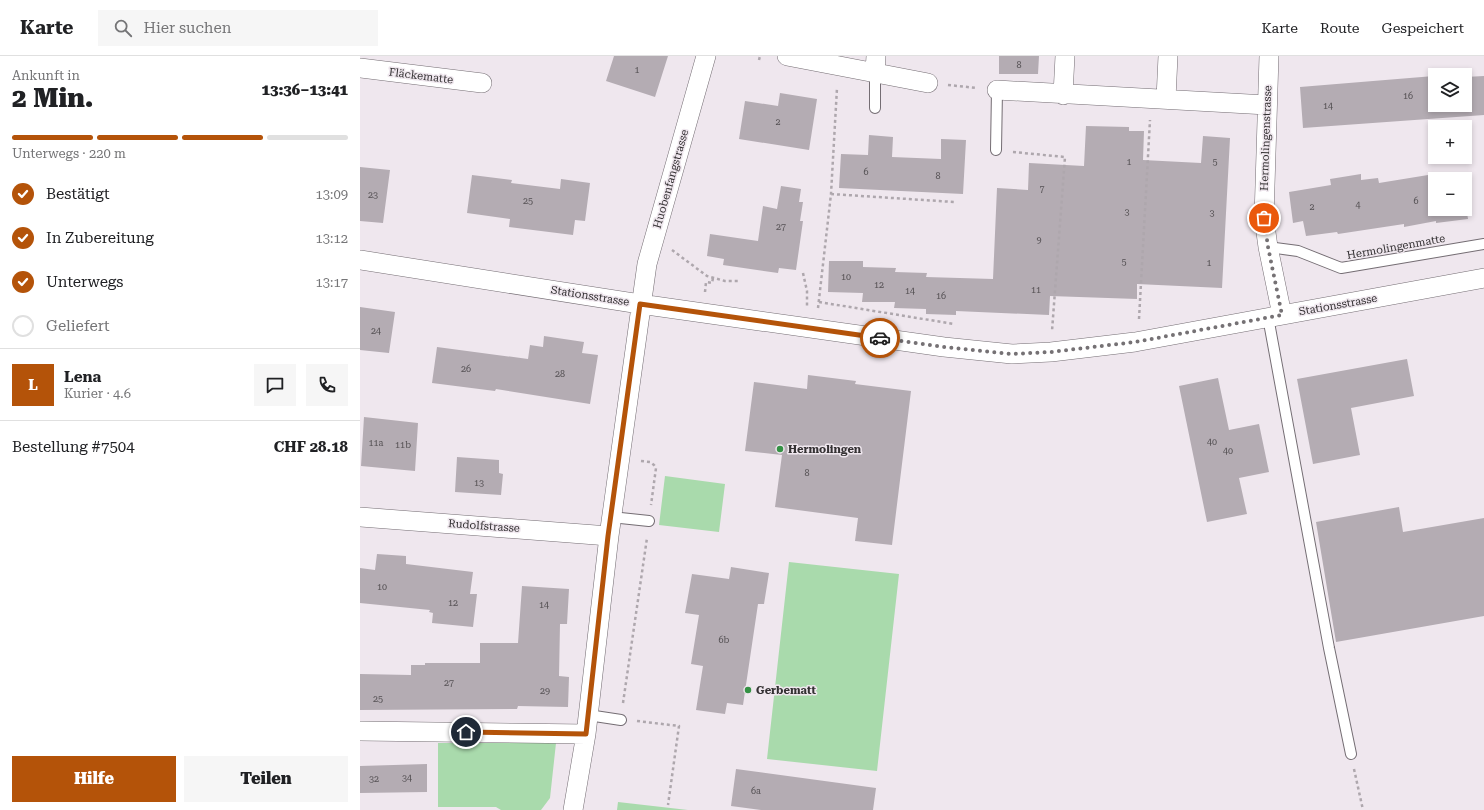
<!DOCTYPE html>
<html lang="de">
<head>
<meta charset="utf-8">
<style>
	body { margin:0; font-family:"Roboto Serif",serif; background:#f6f6f6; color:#202124; height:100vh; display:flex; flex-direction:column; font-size:15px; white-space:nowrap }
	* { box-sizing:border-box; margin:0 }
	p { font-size:13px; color:#757577 }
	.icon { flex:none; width:22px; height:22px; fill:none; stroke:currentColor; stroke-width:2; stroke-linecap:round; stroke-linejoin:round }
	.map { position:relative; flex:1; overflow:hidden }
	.side { display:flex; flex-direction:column; background:#fff; width:360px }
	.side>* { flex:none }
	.buttons { position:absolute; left:1068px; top:12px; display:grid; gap:8px }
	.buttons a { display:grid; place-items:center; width:44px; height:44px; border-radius:0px; background:#fff; box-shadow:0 2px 6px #0003; font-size:20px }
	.pin { position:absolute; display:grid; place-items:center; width:34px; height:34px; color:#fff; margin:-17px; border:2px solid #fff; border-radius:50%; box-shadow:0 1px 4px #0007 }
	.courier { position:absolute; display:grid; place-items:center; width:40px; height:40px; margin:-20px; border:3px solid #b45309; border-radius:50%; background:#fff; color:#222; box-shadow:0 1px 5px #0007 }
	.overview em { font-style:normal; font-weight:800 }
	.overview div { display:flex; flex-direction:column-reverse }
	.overview { display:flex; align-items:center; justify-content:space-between; height:68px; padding:0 12px }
	h1 { font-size:26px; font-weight:800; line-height:30px }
	.bar { display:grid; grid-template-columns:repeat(4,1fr); gap:6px 4px; align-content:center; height:48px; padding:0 12px }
	.bar i { height:5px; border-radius:3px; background:#e0e0e0 }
	.bar .selected { background:#b45309 }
	.bar p { grid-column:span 4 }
	.line { display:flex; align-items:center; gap:10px; padding:0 12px; border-top:1px solid #e0e0e0 }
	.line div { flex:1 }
	.round { display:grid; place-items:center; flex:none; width:42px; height:42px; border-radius:0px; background:#f6f6f6 }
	ol { padding:0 12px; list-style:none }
	li { display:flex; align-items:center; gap:12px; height:44px }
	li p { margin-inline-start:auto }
	li .icon { padding:4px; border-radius:50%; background:#b45309; color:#fff; stroke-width:4 }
	li:last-child { color:#757577 }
	li i { width:22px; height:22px; border:2px solid #e0e0e0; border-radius:50% }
	.cta { display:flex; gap:8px; margin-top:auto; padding:8px 12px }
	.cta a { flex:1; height:46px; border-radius:0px; background:#b45309; color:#fff; font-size:16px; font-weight:800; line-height:46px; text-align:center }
	.cta a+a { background:#f6f6f6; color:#202124 }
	header { display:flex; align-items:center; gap:24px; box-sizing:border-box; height:56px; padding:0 20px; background:#fff; border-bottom:1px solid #e0e0e0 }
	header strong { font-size:19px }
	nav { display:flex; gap:22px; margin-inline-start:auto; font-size:14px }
	.search { width:280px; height:36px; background:#f6f6f6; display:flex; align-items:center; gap:10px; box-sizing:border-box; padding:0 14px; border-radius:0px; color:#757577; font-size:15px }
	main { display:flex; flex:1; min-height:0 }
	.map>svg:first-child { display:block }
	.green { fill:#a9daac }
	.building { fill:#b4acb3 }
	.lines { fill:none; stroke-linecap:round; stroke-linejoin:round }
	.lane-casing { stroke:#746d73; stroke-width:12 }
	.street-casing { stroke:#746d73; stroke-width:20 }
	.path { stroke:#aea7ad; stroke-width:2.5; stroke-dasharray:3 3; stroke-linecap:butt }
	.lane { stroke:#fff; stroke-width:10 }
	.street { stroke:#fff; stroke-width:19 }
	.done { stroke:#757174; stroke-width:4; stroke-dasharray:0 7.2 }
	.route { stroke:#b45309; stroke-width:5 }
	.poi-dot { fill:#359245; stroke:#efe7ee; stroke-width:1.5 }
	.labels { text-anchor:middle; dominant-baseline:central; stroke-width:3; stroke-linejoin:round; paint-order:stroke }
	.number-label { font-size:9px; fill:#545053 }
	.street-label { font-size:11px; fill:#343133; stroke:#efe7ee }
	.poi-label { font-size:11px; font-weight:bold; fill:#343133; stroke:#efe7ee; text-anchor:start }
</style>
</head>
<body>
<header>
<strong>Karte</strong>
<div class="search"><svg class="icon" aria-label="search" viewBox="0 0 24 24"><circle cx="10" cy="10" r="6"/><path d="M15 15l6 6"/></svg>Hier suchen</div>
<nav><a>Karte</a><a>Route</a><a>Gespeichert</a></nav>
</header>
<main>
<section class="side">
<div class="overview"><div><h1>2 Min.</h1><p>Ankunft in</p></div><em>13:36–13:41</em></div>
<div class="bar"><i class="selected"></i><i class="selected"></i><i class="selected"></i><i></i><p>Unterwegs · 220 m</p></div>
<ol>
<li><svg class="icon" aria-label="check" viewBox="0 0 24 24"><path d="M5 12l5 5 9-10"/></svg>Bestätigt<p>13:09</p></li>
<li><svg class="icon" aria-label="check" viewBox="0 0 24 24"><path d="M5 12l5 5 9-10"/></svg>In Zubereitung<p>13:12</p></li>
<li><svg class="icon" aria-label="check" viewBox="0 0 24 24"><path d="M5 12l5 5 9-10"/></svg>Unterwegs<p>13:17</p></li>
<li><i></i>Geliefert</li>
</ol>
<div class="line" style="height:72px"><b class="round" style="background:#b45309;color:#fff">L</b><div><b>Lena</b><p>Kurier · 4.6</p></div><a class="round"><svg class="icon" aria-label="chat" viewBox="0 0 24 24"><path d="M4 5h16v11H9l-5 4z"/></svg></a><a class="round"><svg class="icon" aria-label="phone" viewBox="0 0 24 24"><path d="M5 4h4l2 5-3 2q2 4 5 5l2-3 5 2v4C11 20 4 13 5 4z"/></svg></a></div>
<div class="line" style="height:52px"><div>Bestellung #7504</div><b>CHF 28.18</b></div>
<div class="cta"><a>Hilfe</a><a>Teilen</a></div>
</section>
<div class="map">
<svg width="1124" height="754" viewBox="0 0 1124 754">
	<rect width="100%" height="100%" fill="#efe7ee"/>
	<path class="green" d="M305,420L365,428L359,476L299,469Z
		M429,506L539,518L517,715L407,703Z
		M78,687H196L190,742L181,754H141L136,751H78Z
		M258,746L328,754H257Z"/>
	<path class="building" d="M254,0H308L295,41L246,25Z
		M639,0H679L678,18H639Z
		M1074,20L1075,49H1105V21L1124,20V59L943,72L940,31Z
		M420,37L457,43L449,94L379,83L385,45L418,50Z
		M726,70L769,71V75H784L783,104L841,107L843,80L870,82L862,232L777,228V243L690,240L689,259L596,255V259L566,258V253L534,252L535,246H502L503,237L468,236L469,205H503V211L536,212L535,216L567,217L566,221L633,223L637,132L668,134L669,107L724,110Z
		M509,79L533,81L532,101L581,103V83L606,84L603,138L479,132L481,98L508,99Z
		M0,111L30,114L23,167L0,165Z
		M1001,118V124L1018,122L1019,127L1068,119L1069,124L1075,123V153H1105V144L1108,163L1076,167V165L1044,171V168L978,178L977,176L946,180L943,165L933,167L929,136L971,129L970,123Z
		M112,119L152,124L151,127L200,133L201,123L230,127L225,165L215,164L213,179L149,171L150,163L107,157Z
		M421,130L441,133L439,146H443L440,165H443L436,214L419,212L418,217L363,209L364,203L347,200L350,178L398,185L403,150L417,153Z
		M0,251L35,256L29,297L0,294Z
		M184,280L224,286L222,297L238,299L230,348L136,333L135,335L72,327L77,291L168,303L170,289L183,291Z
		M1047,303L1054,340L991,352L1000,399L953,408L937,323Z
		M448,319L496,325L495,328L551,335L532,489L495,485L498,462L415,451L422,399L385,395L394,326L447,333Z
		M858,322L869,374L899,368L909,416L879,422L887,458L847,466L819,330Z
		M4,361L58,367L55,415L1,410Z
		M97,401L139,404V417L143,418L141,439L95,436Z
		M1039,451L1043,476L1124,462V560L976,586L956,466Z
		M17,498L46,500V508L113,516L110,538H117L113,571L72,567L73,557L69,556L70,554L0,547V512L15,514Z
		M371,511L409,517L404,548H398L383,649L367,647L365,658L336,654L343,610L331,608L339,559L325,557L332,518L369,523Z
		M162,530L209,533L207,568H200L199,620L209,621L208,651L158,650L157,653L0,654V618L51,619V609H65V607H120V587H158Z
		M67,708V736L0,737V710Z
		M376,713L516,732L513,754H401L371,750Z"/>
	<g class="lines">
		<g class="lane-casing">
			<path id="lane" d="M515,52V16
				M636,94L637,34
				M908,191L938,195L981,212L1124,188
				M908,261L969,592L991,698
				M251,461L289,465
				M228,659L261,664"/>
		</g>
		<g class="street-casing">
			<path id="street" d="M427,0L568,27
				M909,0L904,162L908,191L922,259
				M0,12L122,27
				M515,16L516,0
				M637,34L907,49
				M703,39L705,0
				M806,43L808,0
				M0,204L280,248L584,291L652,298L691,296L775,286L1124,222
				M0,461L249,480
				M0,675L226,678
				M213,754L226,678L249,480L287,208L346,0"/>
		</g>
		<path class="path" d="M399,4L400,0
			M588,29L617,32
			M653,96L705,101L692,275
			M471,138L594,146
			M312,194L347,220L365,225H380
			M443,217L447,235V250
			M345,236L346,226L352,227L353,222
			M459,246L594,268
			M458,252L471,138L477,32
			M779,263L790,64
			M281,405L290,406L294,409L296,412L291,449
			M263,647L287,482
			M277,665L319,670L308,749
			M994,713L1003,754"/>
		<use href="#lane" class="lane"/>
		<use href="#street" class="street"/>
	</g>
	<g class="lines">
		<path class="done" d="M520,282L584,291L652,298L691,296L775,286L922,259L908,191L904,162"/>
		<path class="route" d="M106,676L226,678L248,480L280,248L520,282"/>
	</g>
	<g class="poi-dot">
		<circle cx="420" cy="393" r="4"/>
		<circle cx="388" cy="634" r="4"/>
	</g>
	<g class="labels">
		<g class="number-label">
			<text x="659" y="9">8</text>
			<text x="277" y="14">1</text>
			<text x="1048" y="40">16</text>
			<text x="968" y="50">14</text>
			<text x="418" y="66">2</text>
			<text x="769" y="106">1</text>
			<text x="855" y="106">5</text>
			<text x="506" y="116">6</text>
			<text x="578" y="120">8</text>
			<text x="682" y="133">7</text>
			<text x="13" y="139">23</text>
			<text x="168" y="145">25</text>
			<text x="1056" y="145">6</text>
			<text x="998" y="149">4</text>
			<text x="952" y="151">2</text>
			<text x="767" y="156">3</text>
			<text x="852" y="157">3</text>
			<text x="421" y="171">27</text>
			<text x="679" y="184">9</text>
			<text x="764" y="206">5</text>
			<text x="849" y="207">1</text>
			<text x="486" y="221">10</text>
			<text x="519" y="229">12</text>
			<text x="676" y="234">11</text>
			<text x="550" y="235">14</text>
			<text x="581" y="240">16</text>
			<text x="16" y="275">24</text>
			<text x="106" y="313">26</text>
			<text x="200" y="318">28</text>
			<text x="852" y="386">40</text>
			<text x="16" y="387">11a</text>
			<text x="43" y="389">11b</text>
			<text x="868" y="395">40</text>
			<text x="447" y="417">8</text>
			<text x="119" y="427">13</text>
			<text x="22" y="531">10</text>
			<text x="93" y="547">12</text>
			<text x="184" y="549">14</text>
			<text x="364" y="584">6b</text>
			<text x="89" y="627">27</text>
			<text x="185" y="635">29</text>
			<text x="18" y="643">25</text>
			<text x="47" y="722">34</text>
			<text x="14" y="723">32</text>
			<text x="396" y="735">6a</text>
		</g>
		<g class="street-label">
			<text transform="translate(61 20) rotate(7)">Fläckematte</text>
			<text transform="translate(906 82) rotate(-88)">Hermolingenstrasse</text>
			<text transform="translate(311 123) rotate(-74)">Huobenfangstrasse</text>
			<text transform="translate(1036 191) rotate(-10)">Hermolingenmatte</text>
			<text transform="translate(230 240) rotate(9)">Stationsstrasse</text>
			<text transform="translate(978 249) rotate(-10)">Stationsstrasse</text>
			<text transform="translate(124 470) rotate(4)">Rudolfstrasse</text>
		</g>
		<g class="poi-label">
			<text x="428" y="393">Hermolingen</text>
			<text x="396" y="634">Gerbematt</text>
		</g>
	</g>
</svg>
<div class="buttons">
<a><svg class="icon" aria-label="layers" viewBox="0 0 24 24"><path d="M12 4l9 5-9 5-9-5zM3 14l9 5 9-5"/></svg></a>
<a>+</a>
<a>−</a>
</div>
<div class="pin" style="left:904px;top:162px;background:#ea580c"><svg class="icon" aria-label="bag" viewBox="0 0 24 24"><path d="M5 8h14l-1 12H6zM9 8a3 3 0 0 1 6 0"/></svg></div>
<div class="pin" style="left:106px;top:676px;background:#1f2937"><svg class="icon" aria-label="home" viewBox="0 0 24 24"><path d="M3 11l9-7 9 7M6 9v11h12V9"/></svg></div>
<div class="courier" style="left:520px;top:282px"><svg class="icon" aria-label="car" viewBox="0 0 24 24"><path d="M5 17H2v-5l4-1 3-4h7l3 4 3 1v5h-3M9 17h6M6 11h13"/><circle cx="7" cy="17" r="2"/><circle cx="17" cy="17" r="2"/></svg></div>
</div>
</main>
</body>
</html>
